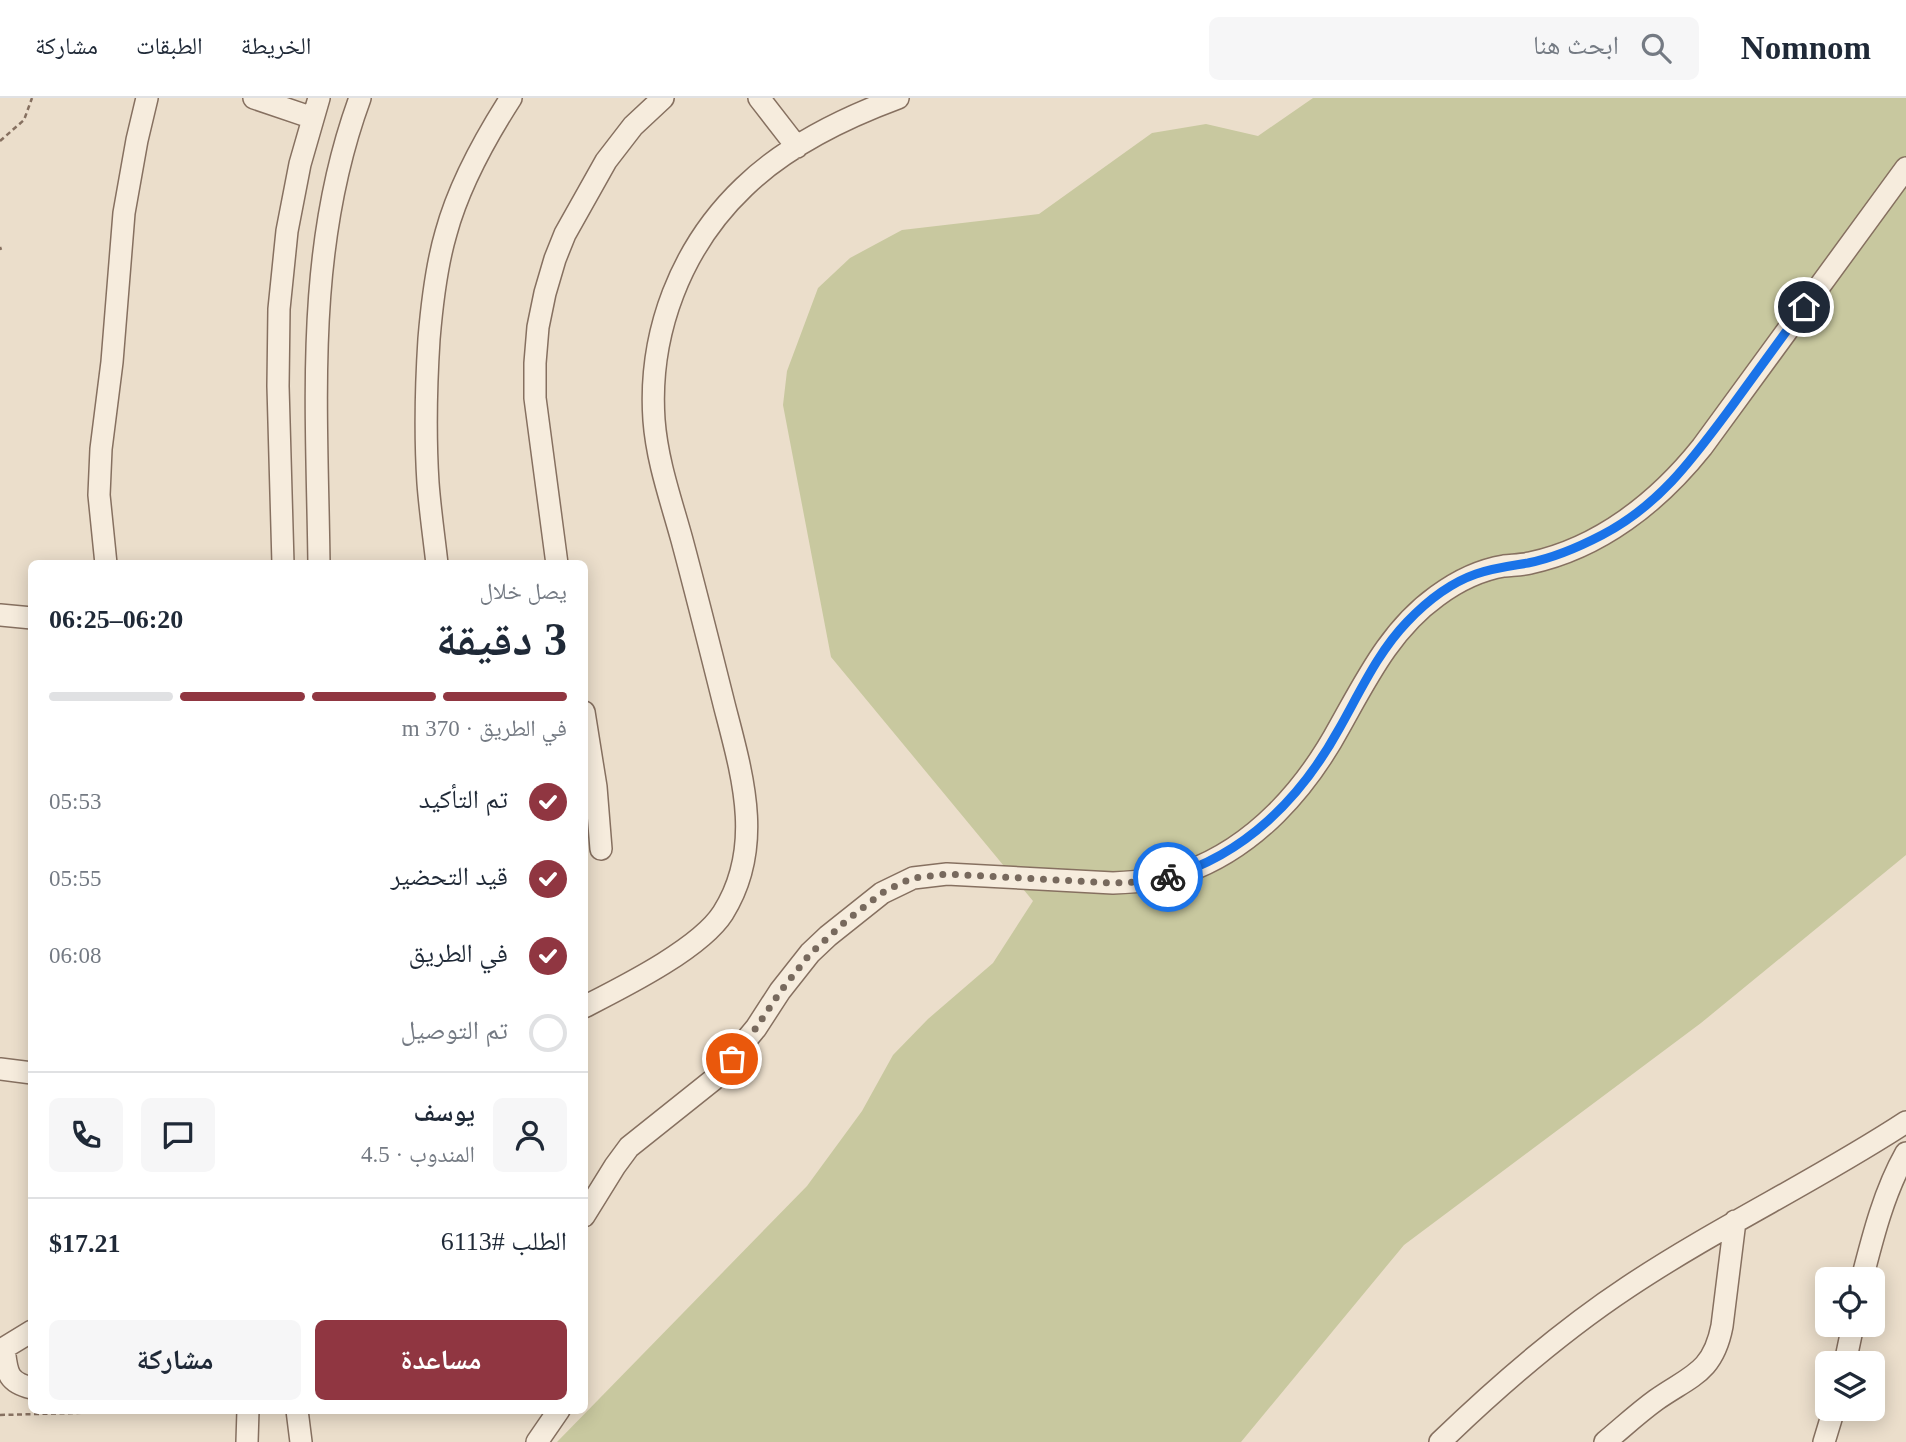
<!DOCTYPE html>
<html lang="ar">
<head>
<meta charset="utf-8">
<style>
	body { margin:0; font-family:"Times New Roman","Noto Naskh Arabic",serif; background:#f6f6f7; color:#1f2937; direction:rtl; height:100vh; display:flex; flex-direction:column; font-size:26px; white-space:nowrap }
	* { box-sizing:border-box; margin:0 }
	p { font-size:23px; color:#747a83 }
	.icon { flex:none; width:38px; height:38px; fill:none; stroke:currentColor; stroke-width:2; stroke-linecap:round; stroke-linejoin:round }
	.map { position:relative; flex:1; overflow:hidden; direction:ltr }
	.sheet { position:absolute; left:28px; top:462px; width:560px; height:854px; display:flex; flex-direction:column; background:#fff; border-radius:10px; box-shadow:0 4px 18px #0003; direction:rtl }
	.sheet>* { flex:none }
	.controls { position:absolute; left:1815px; top:1169px; display:grid; gap:14px }
	.controls a { display:grid; place-items:center; width:70px; height:70px; border-radius:10px; background:#fff; box-shadow:0 4px 18px #0003; font-size:35px }
	.pin { position:absolute; display:grid; place-items:center; width:60px; height:60px; color:#fff; margin:-30px; border:4px solid #fff; border-radius:50%; box-shadow:0 2px 7px #0007 }
	.courier { position:absolute; display:grid; place-items:center; width:70px; height:70px; margin:-35px; border:5px solid #1a73e8; border-radius:50%; background:#fff; color:#222; box-shadow:0 2px 9px #0007 }
	.summary em { font-style:normal; font-weight:800 }
	.summary div { display:flex; flex-direction:column-reverse }
	.summary { display:flex; align-items:center; justify-content:space-between; height:119px; padding:0 21px }
	h1 { font-size:46px; font-weight:800; line-height:52px }
	.bar { display:grid; grid-template-columns:repeat(4,1fr); gap:10px 7px; align-content:center; height:84px; padding:0 21px }
	.bar i { height:9px; border-radius:5px; background:#e0e1e3 }
	.bar .on { background:#903641 }
	.bar p { grid-column:span 4 }
	.line { display:flex; align-items:center; gap:18px; padding:0 21px; border-top:2px solid #e0e1e3 }
	.line div { flex:1 }
	.round { display:grid; place-items:center; flex:none; width:74px; height:74px; border-radius:10px; background:#f6f6f7 }
	ol { padding:0 21px; list-style:none }
	li { display:flex; align-items:center; gap:21px; height:77px }
	li p { margin-inline-start:auto }
	li .icon { padding:7px; border-radius:50%; background:#903641; color:#fff; stroke-width:4 }
	li:last-child { color:#747a83 }
	li i { width:38px; height:38px; border:4px solid #e0e1e3; border-radius:50% }
	.button { display:flex; gap:14px; margin-top:auto; padding:14px 21px }
	.button a { flex:1; height:80px; border-radius:10px; background:#903641; color:#fff; font-size:28px; font-weight:800; line-height:80px; text-align:center }
	.button a+a { background:#f6f6f7; color:#1f2937 }
	header { display:flex; align-items:center; gap:42px; box-sizing:border-box; height:98px; padding:0 35px; background:#fff; border-bottom:2px solid #e0e1e3 }
	header strong { font-size:33px }
	nav { display:flex; gap:38px; margin-inline-start:auto; font-size:24px }
	.search { width:490px; height:63px; background:#f6f6f7; display:flex; align-items:center; gap:18px; box-sizing:border-box; padding:0 24px; border-radius:10px; color:#747a83; font-size:26px }
	.map>svg:first-child { display:block }
	.green { fill:#c8c89f }
	.lines { fill:none; stroke-linecap:round; stroke-linejoin:round }
	.minor-casing { stroke:#867060; stroke-width:24 }
	.path { stroke:#867060; stroke-width:2.5; stroke-dasharray:5 3.5; stroke-linecap:butt }
	.minor { stroke:#f6ecdd; stroke-width:21 }
	.done { stroke:#77695d; stroke-width:7; stroke-dasharray:0 12.6 }
	.route { stroke:#1a73e8; stroke-width:9 }
</style>
</head>
<body>
<header>
<strong>Nomnom</strong>
<div class="search"><svg class="icon" aria-label="search" viewBox="0 0 24 24"><circle cx="10" cy="10" r="6"/><path d="M15 15l6 6"/></svg>ابحث هنا</div>
<nav><a>الخريطة</a><a>الطبقات</a><a>مشاركة</a></nav>
</header>
<div class="map">
<svg width="1906" height="1344" viewBox="0 0 1906 1344">
	<rect width="100%" height="100%" fill="#ebdecb"/>
	<path class="green" d="M1313,0H1906V757L1701,925L1404,1147L1241,1344H557L807,1088L862,1013L893,957L928,921L993,865L1033,803L831,559L783,307L787,273L818,190L850,160L902,132L1039,116L1152,35L1206,26L1258,38Z"/>
	<g class="lines">
		<g class="minor-casing">
			<path id="minor" d="M254,0L313,20
				M759,0L797,49
				M106,466L99,397L101,351L112,264L124,115L137,42L147,0
				M283,466L278,288L279,211L287,133L300,66L319,0
				M319,466C317,307 304,152 360,0
				M437,466C434,439 430,412 428,385C425,338 426,288 429,241C432,205 436,169 446,135C459,87 484,42 511,0
				M557,466L535,300V265L538,229L545,195L555,161L565,136L606,63L633,28L663,0
				M0,517L32,520
				M584,614L596,689L601,751
				M584,909C623,889 700,851 723,815C764,750 743,679 725,610C711,554 697,498 682,442C671,402 657,363 654,322C648,235 681,149 744,89C785,49 844,20 898,0
				M0,971L32,975
				M584,1118L615,1068L629,1049L713,982L756,930L780,893L810,855L828,838L882,795L913,780L947,776L1113,785C1138,784 1163,782 1186,774C1255,749 1306,691 1340,628C1367,580 1391,531 1437,498C1456,484 1480,472 1504,468C1512,467 1522,467 1530,465C1600,450 1658,404 1702,349L1906,70
				M1862,1181C1873,1138 1884,1094 1906,1055
				M4,1250C7,1273 6,1284 32,1290
				M0,1255L4,1250L32,1233
				M1845,1265L1853,1227
				M297,1312L301,1344
				M247,1344L248,1312
				M537,1344L559,1312
				M1440,1344C1498,1288 1560,1234 1628,1189C1718,1129 1816,1083 1906,1024
				M1605,1344C1622,1330 1638,1315 1656,1302C1690,1278 1713,1275 1722,1228L1735,1123
				M1824,1344L1834,1311"/>
		</g>
		<path class="path" d="M0,43L24,22L32,0
			M0,149L1,152
			M0,1317L183,1312"/>
		<use href="#minor" class="minor"/>
	</g>
	<g class="lines">
		<path class="done" d="M732,961L756,930L780,894L810,856L846,823L882,795L897,787L913,780L947,776L1113,785L1138,784L1168,779"/>
		<path class="route" d="M1168,779C1245,757 1301,700 1339,631C1360,594 1378,554 1407,524C1426,504 1450,485 1476,476C1493,470 1510,468 1528,465C1553,460 1579,449 1602,437C1660,407 1694,359 1732,308C1756,275 1780,242 1804,209"/>
	</g>
</svg>
<div class="controls">
<a><svg class="icon" aria-label="locate" viewBox="0 0 24 24"><circle cx="12" cy="12" r="6"/><path d="M12 2v4M12 18v4M2 12h4M18 12h4"/></svg></a>
<a><svg class="icon" aria-label="layers" viewBox="0 0 24 24"><path d="M12 4l9 5-9 5-9-5zM3 14l9 5 9-5"/></svg></a>
</div>
<div class="pin" style="left:732px;top:961px;background:#ea580c"><svg class="icon" aria-label="bag" viewBox="0 0 24 24"><path d="M5 8h14l-1 12H6zM9 8a3 3 0 0 1 6 0"/></svg></div>
<div class="pin" style="left:1804px;top:209px;background:#1f2937"><svg class="icon" aria-label="home" viewBox="0 0 24 24"><path d="M3 11l9-7 9 7M6 9v11h12V9"/></svg></div>
<div class="courier" style="left:1168px;top:779px"><svg class="icon" aria-label="bike" viewBox="0 0 24 24"><circle cx="6" cy="16" r="4"/><circle cx="18" cy="16" r="4"/><path d="M6 16l4-8h5l3 8M10 8l3 8H6M13 5h3"/></svg></div>
<section class="sheet">
<div class="summary"><div><h1>3 دقيقة</h1><p>يصل خلال</p></div><em>06:20–06:25</em></div>
<div class="bar"><i class="on"></i><i class="on"></i><i class="on"></i><i></i><p>في الطريق · 370 m</p></div>
<ol>
<li><svg class="icon" aria-label="check" viewBox="0 0 24 24"><path d="M5 12l5 5 9-10"/></svg>تم التأكيد<p>05:53</p></li>
<li><svg class="icon" aria-label="check" viewBox="0 0 24 24"><path d="M5 12l5 5 9-10"/></svg>قيد التحضير<p>05:55</p></li>
<li><svg class="icon" aria-label="check" viewBox="0 0 24 24"><path d="M5 12l5 5 9-10"/></svg>في الطريق<p>06:08</p></li>
<li><i></i>تم التوصيل</li>
</ol>
<div class="line" style="height:126px"><a class="round"><svg class="icon" aria-label="person" viewBox="0 0 24 24"><circle cx="12" cy="8" r="4"/><path d="M4 21q1-7 8-7t8 7"/></svg></a><div><b>يوسف</b><p>المندوب · 4.5</p></div><a class="round"><svg class="icon" aria-label="chat" viewBox="0 0 24 24"><path d="M4 5h16v11H9l-5 4z"/></svg></a><a class="round"><svg class="icon" aria-label="phone" viewBox="0 0 24 24"><path d="M5 4h4l2 5-3 2q2 4 5 5l2-3 5 2v4C11 20 4 13 5 4z"/></svg></a></div>
<div class="line" style="height:91px"><div>الطلب #6113</div><b>$17.21</b></div>
<div class="button"><a>مساعدة</a><a>مشاركة</a></div>
</section>
</div>
</body>
</html>
